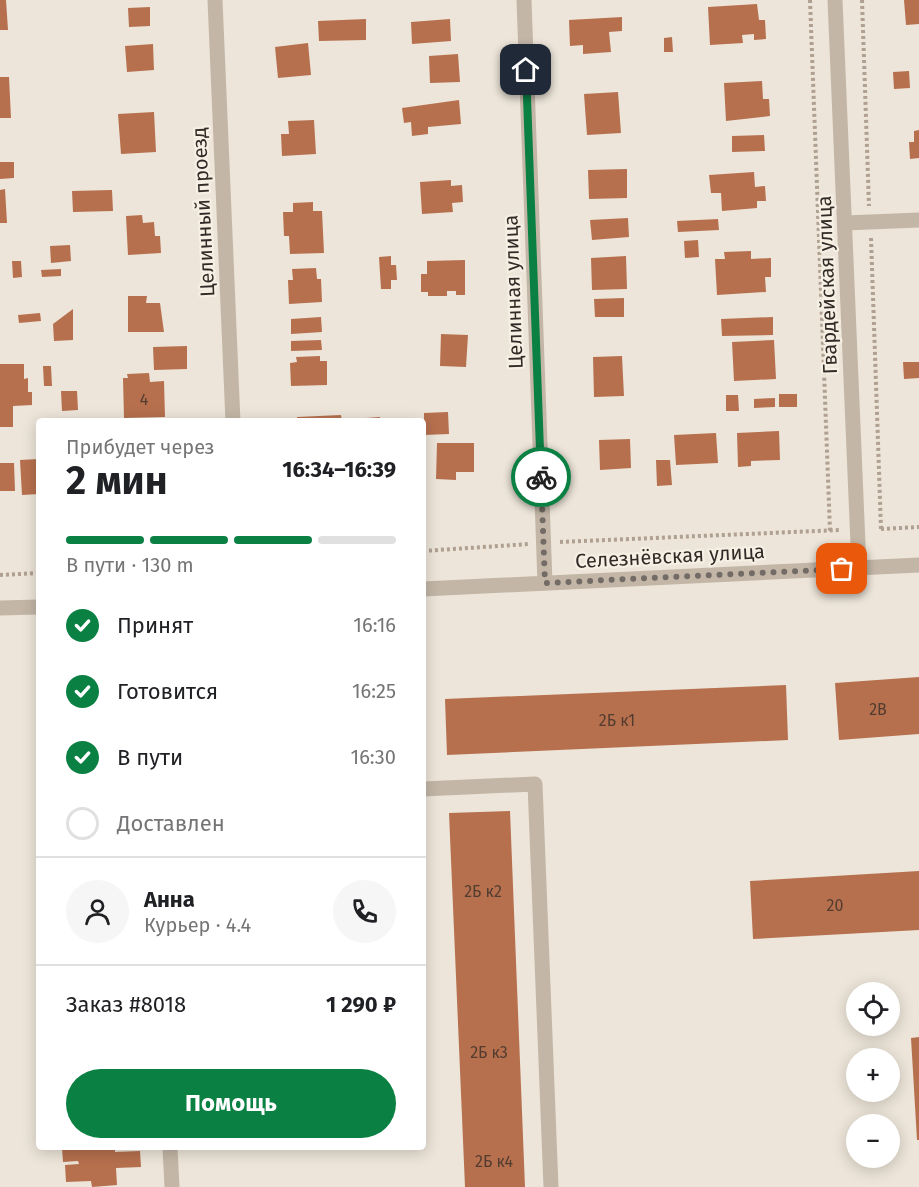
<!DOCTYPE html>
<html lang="ru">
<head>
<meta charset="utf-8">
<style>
	body { margin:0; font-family:"Fira Sans",sans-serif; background:#f6f6f6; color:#202124; height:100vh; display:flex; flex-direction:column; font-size:22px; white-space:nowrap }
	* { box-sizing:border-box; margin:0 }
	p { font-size:20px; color:#757577 }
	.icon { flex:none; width:33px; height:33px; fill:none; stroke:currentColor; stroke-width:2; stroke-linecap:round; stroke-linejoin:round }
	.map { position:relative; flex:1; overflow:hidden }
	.details { position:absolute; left:36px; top:418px; width:390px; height:732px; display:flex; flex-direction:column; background:#fff; border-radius:6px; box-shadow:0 3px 15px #0003 }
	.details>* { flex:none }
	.tools { position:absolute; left:846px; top:982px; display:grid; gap:12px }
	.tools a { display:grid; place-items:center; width:54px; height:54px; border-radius:50%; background:#fff; box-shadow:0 3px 15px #0003; font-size:30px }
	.pin { position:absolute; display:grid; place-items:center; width:51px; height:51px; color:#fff; margin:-26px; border-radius:12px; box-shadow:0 3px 9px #0006 }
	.courier { position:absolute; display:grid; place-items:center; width:60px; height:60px; margin:-30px; border:4px solid #0b8043; border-radius:50%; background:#fff; color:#222; box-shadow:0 2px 8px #0007 }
	.head em { font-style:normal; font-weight:700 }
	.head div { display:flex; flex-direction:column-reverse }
	.head { display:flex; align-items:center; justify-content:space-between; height:102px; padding:0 30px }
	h1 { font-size:39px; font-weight:700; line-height:45px }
	.bar { display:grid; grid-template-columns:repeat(4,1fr); gap:9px 6px; align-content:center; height:72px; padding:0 30px }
	.bar i { height:8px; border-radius:4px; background:#e0e0e0 }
	.bar .selected { background:#0b8043 }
	.bar p { grid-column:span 4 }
	.line { display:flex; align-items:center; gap:15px; padding:0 30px; border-top:2px solid #e0e0e0 }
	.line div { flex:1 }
	.round { display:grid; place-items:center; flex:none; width:63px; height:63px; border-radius:32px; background:#f6f6f6 }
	ol { padding:0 30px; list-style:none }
	li { display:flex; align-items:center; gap:18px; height:66px }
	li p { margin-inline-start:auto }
	li .icon { padding:6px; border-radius:50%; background:#0b8043; color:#fff; stroke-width:4 }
	li:last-child { color:#757577 }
	li i { width:33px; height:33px; border:3px solid #e0e0e0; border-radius:50% }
	.button { display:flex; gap:12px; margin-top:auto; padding:12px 30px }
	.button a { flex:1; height:69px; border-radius:36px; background:#0b8043; color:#fff; font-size:24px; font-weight:700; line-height:69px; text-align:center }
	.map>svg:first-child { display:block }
	.building { fill:#b6704e }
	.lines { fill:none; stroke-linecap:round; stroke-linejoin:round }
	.path { stroke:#afa091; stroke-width:4; stroke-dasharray:3 3; stroke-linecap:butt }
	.minor { stroke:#c3b6a7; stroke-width:15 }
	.done { stroke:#736b65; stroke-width:6; stroke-dasharray:0 10.8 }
	.route { stroke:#0b8043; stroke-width:8 }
	.labels { text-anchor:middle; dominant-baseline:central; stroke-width:4.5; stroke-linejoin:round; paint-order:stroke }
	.number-label { font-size:16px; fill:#523c30 }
	.street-label { font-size:20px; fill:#312a26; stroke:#f6efe4 }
</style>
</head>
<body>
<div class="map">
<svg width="919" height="1187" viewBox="0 0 919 1187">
	<rect width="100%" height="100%" fill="#ede5d9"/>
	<path class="building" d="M0,0H6L8,30H0Z
		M904,0H919V24L906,25Z
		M757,4L759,20H765L766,39L754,40V34L742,35L743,43L710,45L708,7Z
		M150,7V26L129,27L128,8Z
		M622,17V31L609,32L611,52L583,54V45L570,46L569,20Z
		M366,19V40L319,41L318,21Z
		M450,19L451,41L412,44L411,22Z
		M672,37L673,52H664V38Z
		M308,43L311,75L278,78L275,47Z
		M153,44L154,70L127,72L125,46Z
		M458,54L460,82L430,83L429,56Z
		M909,71L910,88L894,89L893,72Z
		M0,77H9L11,118H0Z
		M762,81L763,99H769L770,116L726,121L724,83Z
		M618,92L621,133L587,135L584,94Z
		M459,100L461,124L428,127V134L412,136L411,122L404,123L402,108Z
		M154,112L156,152L121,154L118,114Z
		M314,120L316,154L282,156L281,134H289L288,121Z
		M919,130V158L910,159L909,142H914V131Z
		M764,135L765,151L732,152V136Z
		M0,162H14V178L0,179Z
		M627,169V198L589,199L588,170Z
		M754,172L755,187L765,186L766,201H757V208L722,211L721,193H711L709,175Z
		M451,180V186L462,185L463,202L452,203L453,212L422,214L420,182Z
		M5,189L7,223H0V190Z
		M112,190L113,211L73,212L72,191Z
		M313,202V211H322L324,253L290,254L289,236H284L283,212H293V203Z
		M142,215L143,223L154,222L155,236H160L161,253L128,255L126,216Z
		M628,218L629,237L592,240L590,220Z
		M718,219L719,230L678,232L677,221Z
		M698,240L699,257L685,258L684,241Z
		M70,245L71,261L51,263L50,246Z
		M751,251V259L771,258V277H765L766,292L717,295L715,259H725L724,252Z
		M391,256V265H396L397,280H391V289H381L379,257Z
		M626,256L627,289L592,290L591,258Z
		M465,260V295H456V291H447V296H428V292H421V274H427V261Z
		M12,261H21L22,277L13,278Z
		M316,268L317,279H321L322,302L289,304L288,280H293L292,269Z
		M61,269V276L42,277L41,270Z
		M128,296H147L146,303H160L164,332H128Z
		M624,298V317H595L594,299Z
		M73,309V340L54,341L53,324Z
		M40,313L41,321L19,323L18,315Z
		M321,317L322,332L291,334V319Z
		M773,317V335L722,336L721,319Z
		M441,334L468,335L466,367L440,366Z
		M321,340L322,350L291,351V341Z
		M774,340L776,379L734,381L732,342Z
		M187,346V369L154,370L153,347Z
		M320,356V361H327V385L291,386L290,363L297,362L296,357Z
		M622,356L624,396L594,397L593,357Z
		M903,362H919V378L904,379Z
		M0,364H24V379L28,378V392H32V405L13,406V427H0Z
		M43,366H51L52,386H44Z
		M149,373L150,382L164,381L165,417L124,418L123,378H128L127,374Z
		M61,391H77L78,410L62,411Z
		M779,394H797V407H779Z
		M726,395H738L739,411H726Z
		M775,398V407L754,408V399Z
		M448,412L449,434L424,435V413Z
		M341,415L342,422H297V417Z
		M380,417L381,422H353L352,419Z
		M779,431L780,460L751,461V466L738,467L737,433Z
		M716,433L718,463L676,465L674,435Z
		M630,439L631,468L600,470L599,440Z
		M437,443H474V472H456V480L436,479Z
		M39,459V494L22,495L20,460Z
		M656,460H670L672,485L657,486Z
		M0,463H14L15,491H0Z
		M919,677V734L839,740L835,683Z
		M786,685L788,740L447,755L445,699Z
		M510,811L525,1187H465L449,813Z
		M919,871V930L753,939L750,881Z
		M919,1037V1140H917L911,1038Z
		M62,1148H115V1152L140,1151L141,1167L116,1168L117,1185L92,1187L91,1181L66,1182L65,1165L79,1164L78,1161L63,1162Z"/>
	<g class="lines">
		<path class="path" d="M810,0L830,531
			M862,0L869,206
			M871,238L881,529
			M881,529L919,527
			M560,542L840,530
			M423,551L529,544
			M0,575L39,573"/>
		<path class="minor" d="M215,0L233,422
			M524,0L545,583
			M835,0L859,568
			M845,223L919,220
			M423,589L919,565
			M0,608L39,607
			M423,789L535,784L551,1187
			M170,1148L172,1187"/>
	</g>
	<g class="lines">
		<path class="done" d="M541,477L545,583L842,569"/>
		<path class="route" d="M526,70L541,477"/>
	</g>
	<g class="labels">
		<g class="number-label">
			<text x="144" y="399">4</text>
			<text x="878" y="709">2В</text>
			<text x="617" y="720">2Б к1</text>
			<text x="483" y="891">2Б к2</text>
			<text x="835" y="905">20</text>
			<text x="489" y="1052">2Б к3</text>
			<text x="494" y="1161">2Б к4</text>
		</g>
		<g class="street-label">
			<text transform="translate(203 212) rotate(-93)">Целинный проезд</text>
			<text transform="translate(827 285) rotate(-92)">Гвардейская улица</text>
			<text transform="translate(513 292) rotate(-92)">Целинная улица</text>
			<text transform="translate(670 556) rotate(-3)">Селезнёвская улица</text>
		</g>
	</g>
</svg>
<div class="tools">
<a><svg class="icon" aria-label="locate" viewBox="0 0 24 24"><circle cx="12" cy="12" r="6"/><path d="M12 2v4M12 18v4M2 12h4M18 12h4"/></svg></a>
<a>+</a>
<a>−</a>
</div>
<div class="pin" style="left:842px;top:569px;background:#ea580c"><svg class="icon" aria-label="bag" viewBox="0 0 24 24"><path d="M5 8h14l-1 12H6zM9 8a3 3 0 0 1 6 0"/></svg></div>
<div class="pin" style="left:526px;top:70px;background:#1f2937"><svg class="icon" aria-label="home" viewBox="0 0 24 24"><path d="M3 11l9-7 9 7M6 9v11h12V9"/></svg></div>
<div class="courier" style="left:541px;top:477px"><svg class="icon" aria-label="bike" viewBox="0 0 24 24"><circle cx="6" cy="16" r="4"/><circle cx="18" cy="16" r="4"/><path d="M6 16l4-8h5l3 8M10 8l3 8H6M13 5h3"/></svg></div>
<section class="details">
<div class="head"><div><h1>2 мин</h1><p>Прибудет через</p></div><em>16:34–16:39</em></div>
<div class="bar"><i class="selected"></i><i class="selected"></i><i class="selected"></i><i></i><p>В пути · 130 m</p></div>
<ol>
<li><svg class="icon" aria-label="check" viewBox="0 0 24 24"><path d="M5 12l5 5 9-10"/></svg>Принят<p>16:16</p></li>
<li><svg class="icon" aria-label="check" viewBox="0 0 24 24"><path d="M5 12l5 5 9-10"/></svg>Готовится<p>16:25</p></li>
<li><svg class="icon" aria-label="check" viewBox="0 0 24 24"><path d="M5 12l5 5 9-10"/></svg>В пути<p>16:30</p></li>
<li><i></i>Доставлен</li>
</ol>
<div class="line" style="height:108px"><a class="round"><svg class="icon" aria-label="person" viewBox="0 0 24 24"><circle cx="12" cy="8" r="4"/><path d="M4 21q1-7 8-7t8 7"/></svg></a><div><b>Анна</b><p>Курьер · 4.4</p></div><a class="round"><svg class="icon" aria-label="phone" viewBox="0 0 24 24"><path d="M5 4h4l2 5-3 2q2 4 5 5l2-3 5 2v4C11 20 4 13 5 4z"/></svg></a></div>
<div class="line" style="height:78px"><div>Заказ #8018</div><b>1 290 ₽</b></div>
<div class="button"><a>Помощь</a></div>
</section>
</div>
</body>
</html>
